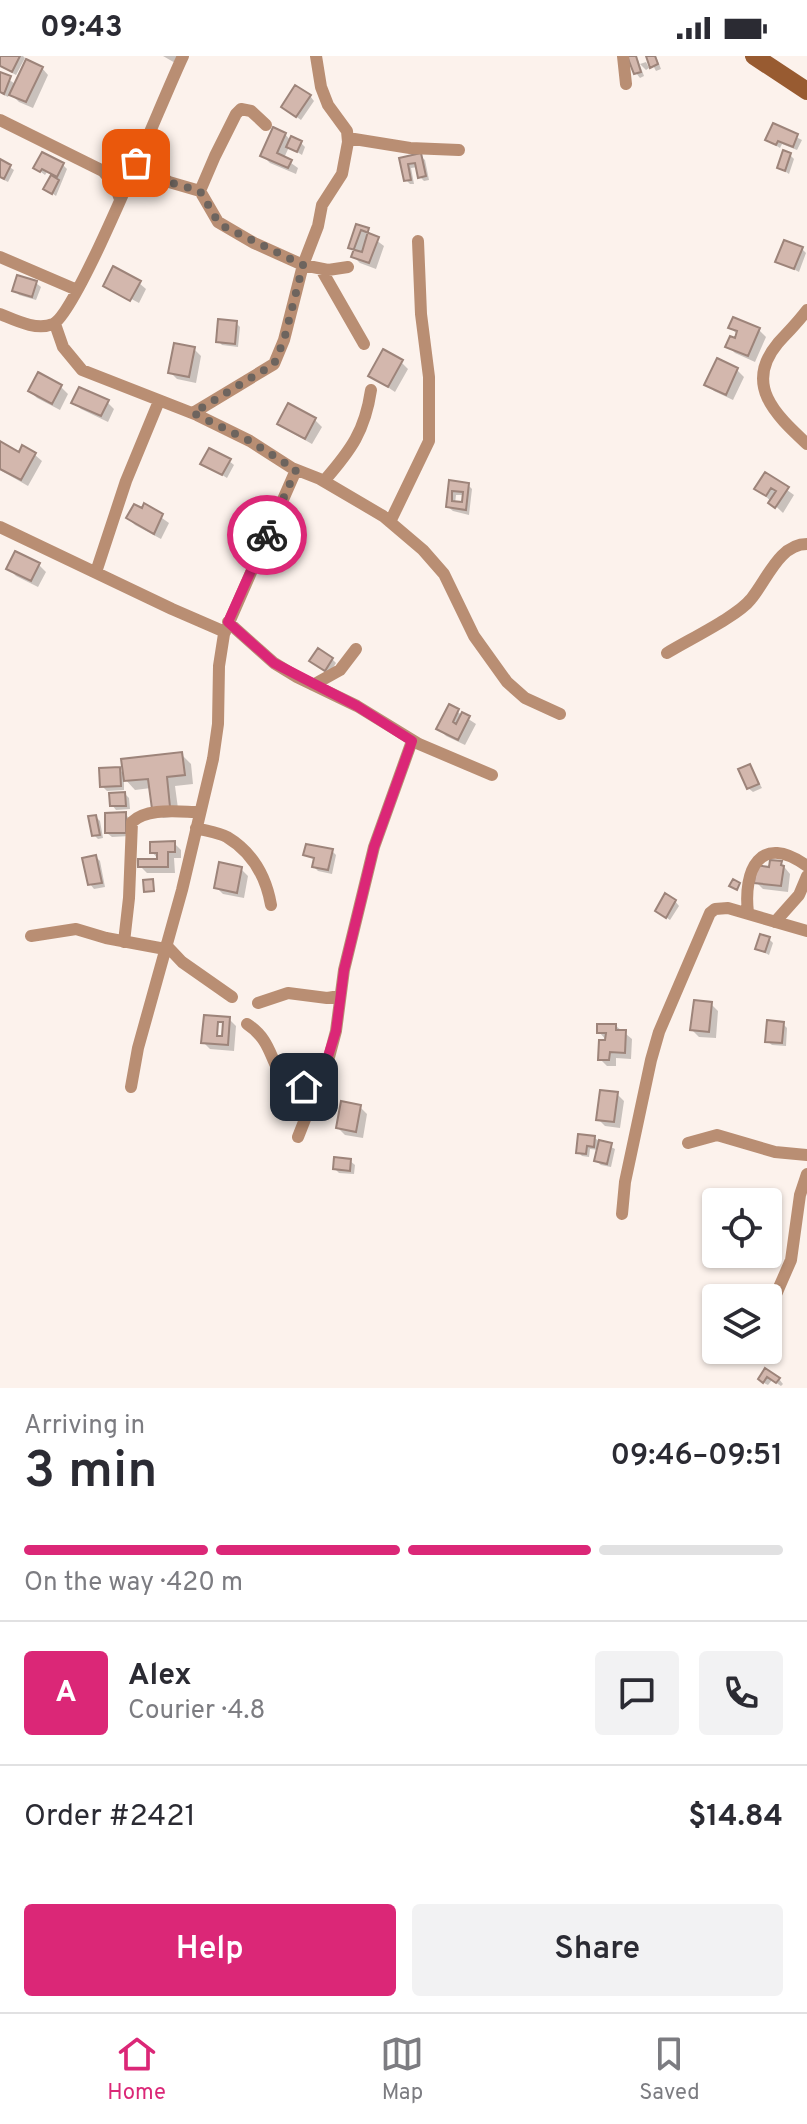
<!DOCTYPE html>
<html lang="en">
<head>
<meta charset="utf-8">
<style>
	body { margin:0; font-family:Overpass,sans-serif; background:#f2f2f3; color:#2b2b33; height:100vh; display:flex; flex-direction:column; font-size:30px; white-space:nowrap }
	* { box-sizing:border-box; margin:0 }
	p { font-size:26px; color:#7c7c81 }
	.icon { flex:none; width:44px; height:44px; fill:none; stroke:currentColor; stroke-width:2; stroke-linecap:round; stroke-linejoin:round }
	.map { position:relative; height:1332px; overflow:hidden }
	.details { display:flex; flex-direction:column; background:#fff; flex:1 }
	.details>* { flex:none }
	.tools { position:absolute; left:702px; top:1132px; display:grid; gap:16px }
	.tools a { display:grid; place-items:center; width:80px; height:80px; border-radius:8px; background:#fff; box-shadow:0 2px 6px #0004; font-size:40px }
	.pin { position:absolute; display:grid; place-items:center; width:68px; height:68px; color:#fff; margin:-34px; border-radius:16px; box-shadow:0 4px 12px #0006 }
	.courier { position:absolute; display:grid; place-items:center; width:80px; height:80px; margin:-40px; border:6px solid #db2777; border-radius:50%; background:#fff; color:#222; box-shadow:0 2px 10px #0007 }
	.summary em { font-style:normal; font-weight:600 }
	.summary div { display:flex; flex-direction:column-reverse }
	.summary { display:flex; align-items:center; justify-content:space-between; height:136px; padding:0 24px }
	h1 { font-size:52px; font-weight:600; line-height:60px }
	.bar { display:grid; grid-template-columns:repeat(4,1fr); gap:12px 8px; align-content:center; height:96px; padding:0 24px }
	.bar i { height:10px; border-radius:6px; background:#e1e1e2 }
	.bar .on { background:#db2777 }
	.bar p { grid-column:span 4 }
	.line { display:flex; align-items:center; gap:20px; padding:0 24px; border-top:2px solid #e1e1e2 }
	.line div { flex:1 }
	.round { display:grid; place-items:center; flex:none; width:84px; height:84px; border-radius:8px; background:#f2f2f3 }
	.primary-button { display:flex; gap:16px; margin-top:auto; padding:16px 24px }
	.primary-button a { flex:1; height:92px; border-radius:8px; background:#db2777; color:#fff; font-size:32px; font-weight:600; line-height:92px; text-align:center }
	.primary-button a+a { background:#f2f2f3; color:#2b2b33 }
	.status { display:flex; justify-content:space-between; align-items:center; height:56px; padding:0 40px; background:#fff; direction:ltr }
	.status svg { height:22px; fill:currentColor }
	.tabs { display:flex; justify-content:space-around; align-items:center; height:112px; border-top:2px solid #e1e1e2; background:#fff; font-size:22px; color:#7c7c81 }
	.tabs a { display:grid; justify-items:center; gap:4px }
	.tabs .on { color:#db2777 }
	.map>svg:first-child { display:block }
	.shadow { fill:#0003; fill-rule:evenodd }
	.building { fill:#d3b7ad; stroke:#9d847a; stroke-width:2; fill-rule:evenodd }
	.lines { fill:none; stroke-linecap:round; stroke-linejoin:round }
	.street { stroke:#b98e73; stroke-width:12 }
	.secondary { stroke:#985b31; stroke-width:18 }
	.done { stroke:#6d645e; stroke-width:8; stroke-dasharray:0 14.4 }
	.route { stroke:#db2777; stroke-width:10 }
</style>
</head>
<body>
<div class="status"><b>09:43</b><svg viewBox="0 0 49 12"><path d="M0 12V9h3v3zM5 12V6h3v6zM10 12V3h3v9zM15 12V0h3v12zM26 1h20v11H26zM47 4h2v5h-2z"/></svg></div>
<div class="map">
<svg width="807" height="1332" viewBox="0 0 807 1332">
	<rect width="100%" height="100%" fill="#fcf2ec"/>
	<path class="shadow" d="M0,0H23L25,2L16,19L0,10Z
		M163,0H182L177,8Z
		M634,0L638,4L644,20L640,22L636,17Z
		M648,0H656L661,13L656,15Z
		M646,6L649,12L646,14L640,8Z
		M42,12L48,19L33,52L19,46L10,37L8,41L0,37V18L17,29Z
		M310,40L314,45L301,64L288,55Z
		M774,70L802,84L797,94L782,88L780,92L767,84Z
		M285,78L291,85L301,87L305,91L302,99L289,91L284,102L298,112L296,118L270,107L263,100Z
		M790,99L794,103L789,118L780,112Z
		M420,100L425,104L429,124L424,125L420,121L418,111L411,112L414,128H410L406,124L402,104Z
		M0,105L14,114L8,126L0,122Z
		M63,109L67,113L56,140L45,132L53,119L47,116L45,119L36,112Z
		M357,170L368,174L372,181L384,190L376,213L360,207L353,200L355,196L350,191Z
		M802,193L806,197L799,216L778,205Z
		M36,227L41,231L36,244L19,239L15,235Z
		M139,227L146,233L139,247L111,232V235L105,230Z
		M236,267L240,271L238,291L222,289L218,285Z
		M730,271L759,274L766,281L755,306L735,297L728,290L738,279Z
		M194,293L201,300L196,327L177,323L170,316Z
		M717,305L737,314L744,321L733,344L714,335L707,328Z
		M401,306L408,313L395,336L371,320Z
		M39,319L61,331L68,338L60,354L37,342L30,335Z
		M107,346L114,353L108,366L81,353L74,347Z
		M315,364L322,371L312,388L287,374L280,367Z
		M0,388L20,399H35L42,405L28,430L0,414Z
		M229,405L234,409L227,422L203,407Z
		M766,419L794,439L783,457L757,432Z
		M451,427L468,429L472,433L469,459L453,455L448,451ZM456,439H465L464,448H455Z
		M145,450L169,467L161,483L135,469L128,462L142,455Z
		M39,509L46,516L38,531L16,520L9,513Z
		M332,603L336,607L329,618L316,609Z
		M450,651L476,668L465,689L446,680L439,673Z
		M181,698L191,708L193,728L175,730L179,760L163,762L154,752L151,732L135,734L124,722V734L107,735L102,730L119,713L125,719Z
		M750,710L762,732L753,736L748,732Z
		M125,738L129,742L130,753L116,754L112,749Z
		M125,758L130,763V780L112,781L107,777Z
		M96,761L100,765L103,782L98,783L94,779Z
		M174,787L181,794V802H174L175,817H147L140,810L160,805L152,796Z
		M332,795L336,799L332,818L318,815L314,811L316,804L306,799Z
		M96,801L100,805L105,831L94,833L90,828Z
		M781,807L790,818L788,836L763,833L756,826Z
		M241,813L248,820L244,842L223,838L216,831Z
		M675,845L679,850L670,864L657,855Z
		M769,883L773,887L769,899L758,893Z
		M711,948L718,955L716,982L699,981L692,974Z
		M206,961L229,963L236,970L234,995L210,993L203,986ZM216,965L225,966L224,982H215Z
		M783,968L787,972L786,990L772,989L767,985Z
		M616,970L632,983L631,1003L616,1002V1010H607L600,1003L609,987L599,976Z
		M617,1038L624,1045L620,1072L605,1070L598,1063Z
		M360,1051L367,1058L363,1082L345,1079L338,1072Z
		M594,1082L615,1093L611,1111L601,1109L596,1105L599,1094L590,1093L589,1101L582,1100L578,1096Z
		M350,1105L355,1109L354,1118L339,1117L335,1113Z
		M765,1315L779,1323L783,1328L781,1330L772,1324L768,1329L764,1327L760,1323Z"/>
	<path class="building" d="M0,0H20L12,16L0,10Z
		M627,0H636L641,16L634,18Z
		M646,0H655L658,8L650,12Z
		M26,3L43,11L26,46L9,39Z
		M0,16L11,20L4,38L0,36Z
		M295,29L311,39L296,61L281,51Z
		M773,67L798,78L793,91L778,85L776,89L765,84Z
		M273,71L286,77L277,97L292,104L288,112L260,100Z
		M291,80L302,85L297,96L286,91Z
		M783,94L791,97L785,115L777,112Z
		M42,96L64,107L57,121L42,113L40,116L33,112Z
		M421,97L426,120L418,122L415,107L408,108L411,124L404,125L399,102Z
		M0,103L11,109L4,123L0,121Z
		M51,119L59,124L52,138L43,133Z
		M356,168L369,172L362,196L348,192Z
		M361,174L379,181L369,207L351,201Z
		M784,184L803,191L794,213L775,206Z
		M113,210L141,225L130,245L103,230Z
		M17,219L37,225L32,241L12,235Z
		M733,261L760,272L748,300L725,291L730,280L735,282L737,275L728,272Z
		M218,263L237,265L235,288L216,286Z
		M174,287L195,291L189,321L168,317Z
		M383,293L403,304L388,331L368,320Z
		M717,302L738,312L726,339L704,329Z
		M38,316L62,329L52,348L28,335Z
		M79,331L109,344L101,360L71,347Z
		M288,347L316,362L305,383L277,368Z
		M0,385L19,396L22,389L36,397L21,424L0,413Z
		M209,392L231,403L222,419L200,408Z
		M765,416L789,431L775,452L768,447L776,435L771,432L766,440L754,433Z
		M449,424L469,427L466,454L446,451ZM452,435L463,436L462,446L452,445Z
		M144,447L163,458L154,478L126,462L134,448L142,452Z
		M15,495L40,507L31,525L6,513Z
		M318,592L333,602L325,615L309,605Z
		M449,648L459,653L453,666L456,668L462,656L470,660L458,684L436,673Z
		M182,696L185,719L167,721L170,751L152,753L148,723L124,725L121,703Z
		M750,708L759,728L747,733L738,713Z
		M120,711L121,730L100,731L99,712Z
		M125,736L126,750H110L109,737Z
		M126,756V777H105V757Z
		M96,759L100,779L92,780L88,760Z
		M175,785V796H168V811H138V803H157V797H150V786Z
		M306,788L333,793L328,814L312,811L314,802L303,799Z
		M96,799L102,827L88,829L82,802Z
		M770,804L782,805L781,809L784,810L781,830L754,827L756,809L769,811Z
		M219,806L242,811L237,837L214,832Z
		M153,823L154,835L144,836L143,824Z
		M733,823L740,827L737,834L729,830Z
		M665,837L676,844L666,862L655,855Z
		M760,878L770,881L765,896L755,893Z
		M694,944L712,946L709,976L690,974Z
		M204,959L230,961L228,989L201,987ZM218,966H223L222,980H217Z
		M767,964L784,966L782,987L765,986Z
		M597,968H616V974H626L625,997L610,996L609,1004H598L599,984H605L606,977H597Z
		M600,1034L618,1036L614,1066L596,1064Z
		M341,1045L361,1049L356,1076L336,1072Z
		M578,1078L595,1080L594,1091L587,1090L586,1098L576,1097Z
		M599,1084L612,1087L607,1108L594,1105Z
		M334,1101L351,1103L350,1115L333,1113Z
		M765,1312L780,1322L776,1327L767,1321L763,1327L758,1323Z"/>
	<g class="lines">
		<path class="street" d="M623,0L626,28
			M0,64L103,115L114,128L120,143
			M348,82L410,92L459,94
			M136,107L169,126L200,135L218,166L254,187L303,209L328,214L348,211
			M200,135L215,100L236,58L241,53L251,55L266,69
			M0,201L77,234
			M321,213L364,288
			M807,254C798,266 788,276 778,287C743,329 776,359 807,388
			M0,258C15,264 36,275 53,268C78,257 164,39 183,0
			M55,268L63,291L82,314L197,359L250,385L292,412L320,423L383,460L423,494L444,518L474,580L507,626L525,642L560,658
			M193,357L274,308L284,284L303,209L318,170L322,149L342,118L348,86L347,75L328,49L321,31L316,0
			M324,425C351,394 365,375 371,334
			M390,466L429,385V321L421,258L418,185
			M0,471L172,553L225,576
			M96,516L126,425L159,345
			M228,566L274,607L297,621L357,650L419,688L492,719
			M667,597C688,584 738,560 751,543C767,524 779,488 807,488
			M313,629L340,614L356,593
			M196,772C206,775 218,776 227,781C252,796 266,821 271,849
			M748,857C743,814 760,776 807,810
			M775,866L799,839L807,820
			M31,880L76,873L106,882L165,893
			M124,886L129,842L132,766C147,751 180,756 200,756
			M166,889L182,906L232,941
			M258,947L288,937L327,942L340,940
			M247,968C285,993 260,1027 318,1032
			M131,1031L138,992L182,834L213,703L218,668L219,610L224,578L296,414
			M298,1081L328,1005L336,975L344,914L374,791L412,685
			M688,1087L717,1079L775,1096L807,1099
			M622,1158L625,1126L651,1004L659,976L710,857L715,853L728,852L807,875
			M768,1273L774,1243L791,1204L800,1139L807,1118"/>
		<path class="secondary" d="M754,0L807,35"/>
	</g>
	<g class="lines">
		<path class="done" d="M136,107L169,126L200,135L218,166L225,171L303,209L284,284L274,308L193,357L250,385L296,414L267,479"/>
		<path class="route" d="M267,479L228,566L274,607L357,650L412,685L374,791L344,914L336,975L318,1032L304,1031"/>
	</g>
</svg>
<div class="tools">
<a><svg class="icon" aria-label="locate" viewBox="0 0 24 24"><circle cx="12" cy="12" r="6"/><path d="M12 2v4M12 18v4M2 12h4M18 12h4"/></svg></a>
<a><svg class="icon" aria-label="layers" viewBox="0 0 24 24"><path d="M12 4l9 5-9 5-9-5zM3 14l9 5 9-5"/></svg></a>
</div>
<div class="pin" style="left:136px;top:107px;background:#ea580c"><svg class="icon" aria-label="bag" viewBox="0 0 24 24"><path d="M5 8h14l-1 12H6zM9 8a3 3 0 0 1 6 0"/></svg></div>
<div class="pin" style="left:304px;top:1031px;background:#1f2937"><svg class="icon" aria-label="home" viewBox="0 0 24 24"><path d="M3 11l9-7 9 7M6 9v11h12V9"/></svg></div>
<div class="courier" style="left:267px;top:479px"><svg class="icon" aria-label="bike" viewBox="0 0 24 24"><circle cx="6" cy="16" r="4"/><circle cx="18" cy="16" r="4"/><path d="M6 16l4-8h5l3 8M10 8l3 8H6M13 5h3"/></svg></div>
</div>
<section class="details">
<div class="summary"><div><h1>3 min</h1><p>Arriving in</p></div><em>09:46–09:51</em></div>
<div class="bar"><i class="on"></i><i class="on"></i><i class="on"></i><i></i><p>On the way · 420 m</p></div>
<div class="line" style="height:144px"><b class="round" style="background:#db2777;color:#fff">A</b><div><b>Alex</b><p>Courier · 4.8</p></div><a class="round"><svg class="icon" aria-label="chat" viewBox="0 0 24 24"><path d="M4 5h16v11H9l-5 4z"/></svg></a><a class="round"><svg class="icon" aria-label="phone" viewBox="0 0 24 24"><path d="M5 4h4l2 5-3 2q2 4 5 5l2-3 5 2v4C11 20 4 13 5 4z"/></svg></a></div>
<div class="line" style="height:104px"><div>Order #2421</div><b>$14.84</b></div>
<div class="primary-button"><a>Help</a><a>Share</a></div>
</section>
<nav class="tabs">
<a class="on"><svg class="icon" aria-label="home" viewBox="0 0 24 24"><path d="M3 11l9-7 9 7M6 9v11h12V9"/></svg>Home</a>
<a><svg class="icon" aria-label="map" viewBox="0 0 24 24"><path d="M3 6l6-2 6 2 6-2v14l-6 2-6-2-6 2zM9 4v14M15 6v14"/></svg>Map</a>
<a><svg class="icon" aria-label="saved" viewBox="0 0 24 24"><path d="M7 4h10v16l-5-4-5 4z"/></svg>Saved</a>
</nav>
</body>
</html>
